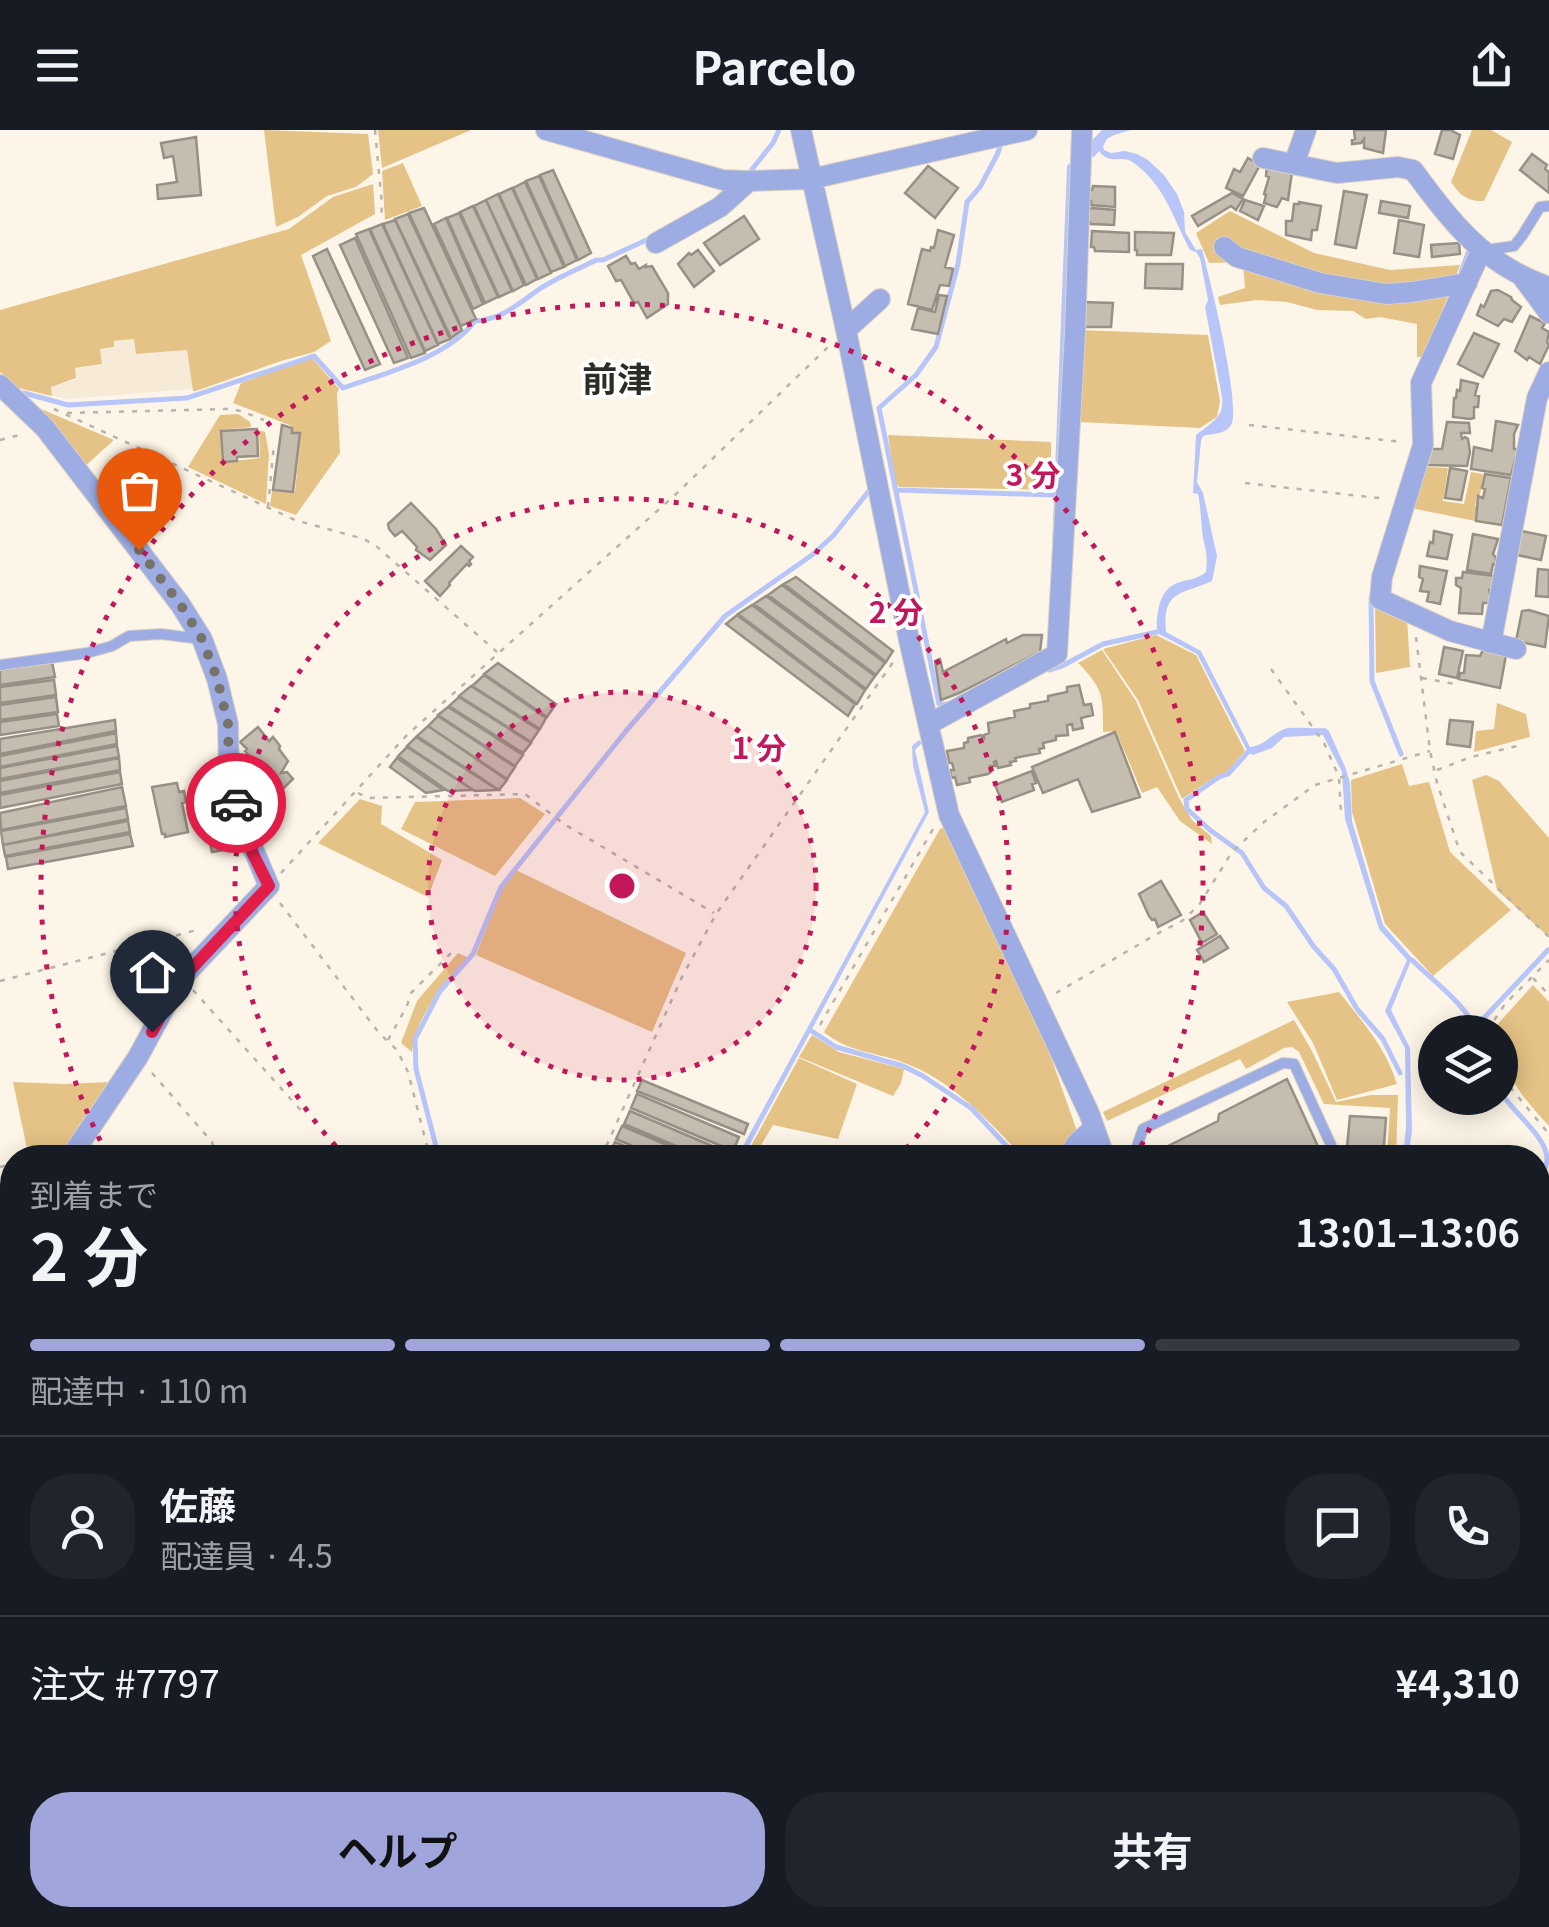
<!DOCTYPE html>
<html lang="ja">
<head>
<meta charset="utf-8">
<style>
	body { margin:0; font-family:Georgia,"Noto Sans JP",serif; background:#20242c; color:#f1f3f6; height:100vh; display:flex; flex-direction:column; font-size:38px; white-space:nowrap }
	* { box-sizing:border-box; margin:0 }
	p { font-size:32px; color:#9ea1a6 }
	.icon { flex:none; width:55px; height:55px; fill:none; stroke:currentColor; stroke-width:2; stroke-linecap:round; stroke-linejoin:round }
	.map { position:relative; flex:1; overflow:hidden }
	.drawer { position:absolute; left:0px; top:1015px; width:1550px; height:782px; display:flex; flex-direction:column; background:#171b24; border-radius:40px 40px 0 0; box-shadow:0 5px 25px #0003 }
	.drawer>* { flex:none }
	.controls { position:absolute; left:1418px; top:885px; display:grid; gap:20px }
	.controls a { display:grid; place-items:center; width:100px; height:100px; border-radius:50%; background:#171b24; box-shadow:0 5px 25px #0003; font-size:50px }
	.pin { position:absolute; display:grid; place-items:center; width:85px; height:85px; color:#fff; margin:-102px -42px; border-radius:50% 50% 50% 0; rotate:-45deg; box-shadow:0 0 10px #0007 }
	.pin .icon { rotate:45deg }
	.courier { position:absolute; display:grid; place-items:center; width:100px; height:100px; margin:-50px; border:8px solid #e11d48; border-radius:50%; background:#fff; color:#222; box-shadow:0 2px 12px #0007 }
	.head em { font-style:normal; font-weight:700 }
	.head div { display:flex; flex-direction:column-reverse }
	.head { display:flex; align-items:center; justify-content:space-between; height:170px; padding:0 30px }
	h1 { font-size:65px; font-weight:700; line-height:75px }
	.bar { display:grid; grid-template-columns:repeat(4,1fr); gap:15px 10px; align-content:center; height:120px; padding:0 30px }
	.bar i { height:12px; border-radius:8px; background:#363941 }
	.bar .selected { background:#a0a6db }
	.bar p { grid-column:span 4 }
	.line { display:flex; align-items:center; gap:25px; padding:0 30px; border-top:2px solid #363941 }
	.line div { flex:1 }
	.round { display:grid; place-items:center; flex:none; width:105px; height:105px; border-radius:40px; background:#20242c }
	.cta { display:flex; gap:20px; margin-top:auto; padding:20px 30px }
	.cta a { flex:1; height:115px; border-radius:40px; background:#a0a6db; color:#111; font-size:40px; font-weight:700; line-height:115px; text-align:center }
	.cta a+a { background:#20242c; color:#f1f3f6 }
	header { display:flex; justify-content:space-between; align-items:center; height:130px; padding:0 30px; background:#171b24; font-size:45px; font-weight:700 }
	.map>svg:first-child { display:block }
	.built { fill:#f7ebd7 }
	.green { fill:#e5c285 }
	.water { fill:#b7c5f9 }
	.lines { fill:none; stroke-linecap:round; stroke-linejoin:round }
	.stream { stroke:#b7c5f9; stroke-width:5 }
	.building { fill:#c4bdb0; stroke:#979084; stroke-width:2.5 }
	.service-casing { stroke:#d8d2c5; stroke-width:12 }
	.minor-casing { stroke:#d8d2c5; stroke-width:22 }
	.path { stroke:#b9b4a9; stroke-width:2.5; stroke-dasharray:5 8; stroke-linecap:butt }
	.service { stroke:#9dace3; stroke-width:10 }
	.minor { stroke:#9dace3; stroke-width:20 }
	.done { stroke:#76736b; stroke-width:10; stroke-dasharray:0 18 }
	.route { stroke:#e11d48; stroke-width:12 }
	.ring { fill:none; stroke:#c2185b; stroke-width:5; stroke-dasharray:5 10 }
	.labels { text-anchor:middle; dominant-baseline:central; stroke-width:8; stroke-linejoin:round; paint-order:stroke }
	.quarter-label { font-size:35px; font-weight:bold; fill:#2e2c27; stroke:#fff }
	.centre { fill:#c2185b; stroke:#fff; stroke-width:5 }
	.ring-label { font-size:30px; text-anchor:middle; font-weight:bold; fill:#c2185b; stroke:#fff; stroke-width:8; stroke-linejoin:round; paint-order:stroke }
</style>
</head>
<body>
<header><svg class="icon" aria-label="menu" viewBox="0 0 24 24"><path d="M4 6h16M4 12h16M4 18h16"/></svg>Parcelo<svg class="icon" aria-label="share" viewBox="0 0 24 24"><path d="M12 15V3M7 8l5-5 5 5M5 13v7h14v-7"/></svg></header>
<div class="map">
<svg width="1549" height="1797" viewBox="0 0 1549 1797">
	<rect width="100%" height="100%" fill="#fdf6e8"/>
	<path class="built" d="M134,209L136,224L187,220L193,259L67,269L53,266L51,257L77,249L75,239L103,234L100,220L115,217L114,212Z"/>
	<path class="green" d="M264,0L368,4L373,44L356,57L327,66L298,87L276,97Z
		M378,0H471L382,38Z
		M1472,0H1491L1512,12L1484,71C1467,72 1460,65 1451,52Z
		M403,33L422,76L385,90L382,41Z
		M373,54L375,84L301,125L331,211L314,222L281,231L196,261H193L187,220L136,224L134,209L114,211V217L100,219L102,234L75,238L76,248L51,257L52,266L18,258L0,242V180L289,99L333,67Z
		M1230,81L1314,123L1390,140L1460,135L1435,200L1421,227H1417V194L1380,187L1366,189L1353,181L1317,180L1287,172L1257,170L1220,175L1218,167L1245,158L1243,132L1209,133L1196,103Z
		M1080,200L1208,205L1220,271L1217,287L1200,298L1078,292Z
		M312,228L339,259L337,263L340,323L296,385L270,376L272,361L295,362L301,302H293L292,296L233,273L241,253Z
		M41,279L114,310L83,338L36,281Z
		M238,284L250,292L251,297L220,300L222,332L260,328L259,300L265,302L269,324L266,374L188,337L220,285Z
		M888,305L1051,312V360L899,357L895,352Z
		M1425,337L1448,338L1443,371L1464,374L1471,342L1483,344L1480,366L1477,365L1475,376L1477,378L1475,391L1411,378Z
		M1375,474L1407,488L1410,537L1376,543Z
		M1156,505L1196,525L1245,621L1227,642L1218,645L1182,669L1138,570L1103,519Z
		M1102,520L1136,571L1179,668L1192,690L1211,706L1212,714L1180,691L1157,657L1142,663L1116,601L1103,602C1103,567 1104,559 1078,533Z
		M1497,573L1526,584L1530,607L1474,622L1476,601L1494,599Z
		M1402,634L1409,656L1429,652L1450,722L1511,780L1433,846L1385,794L1352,682L1351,650Z
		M1486,645L1499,651L1549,708V807L1497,760L1472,650Z
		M520,668L545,684L495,746L401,699L415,672Z
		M360,669L382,676L381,694L442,730L428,767L318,713Z
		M945,697L1035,882L1078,1004L1063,1027H1023C988,990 952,950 902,932C873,921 849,923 824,902L940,699Z
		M516,740L686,823L652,902L476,825L502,758Z
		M458,823L467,827C444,855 416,885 412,922L401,913L417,871Z
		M1533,855L1549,872V996C1523,968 1500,942 1500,902H1497L1496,896Z
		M1339,862C1362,891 1386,918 1397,954L1337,970L1313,913L1287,872Z
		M1294,890L1312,921L1336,972L1371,965H1398L1396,1027H1387L1390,978L1324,974L1299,922L1292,917L1284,918L1246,939L1240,929L1107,991L1103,982Z
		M812,905L839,922L904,939L901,953L893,966L799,927Z
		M799,928L857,954L838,1009L773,995L754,1027H745Z
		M13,952L64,954L110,952L66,1018L29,1028Z
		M1549,1042V1355L1538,1335V1073L1539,1064Z
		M1538,1377L1549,1380V1501L1542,1514L1538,1515Z"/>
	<path class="water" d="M1102,0H1131L1114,5L1107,9L1103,16L1104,20L1111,23L1125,21L1137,24L1148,30L1164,45L1177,64L1184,82L1185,102L1196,120L1202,119C1209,146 1242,276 1231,295C1225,305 1212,303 1203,306L1201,311L1197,352L1203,363L1217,426L1212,451C1181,465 1162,460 1166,502L1201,521L1250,617C1266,616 1274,600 1289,598C1300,597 1313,599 1325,598L1329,601L1346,639L1350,653L1352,691L1383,795L1412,828L1391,880L1410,918L1412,1001L1408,1027H1403L1406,997L1405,918L1385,881L1407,830L1379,799L1345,689L1342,642L1323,605L1284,607L1272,618L1253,625L1248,622L1197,524L1157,503C1156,489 1158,463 1173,455C1184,449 1195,451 1206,442C1208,426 1206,422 1203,408C1201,394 1201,378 1198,364L1193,363L1196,305C1210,293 1225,288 1222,267L1205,177L1208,170L1200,128L1196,122L1190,120C1173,88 1165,56 1134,33C1121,23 1111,37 1099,21L1094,27L1089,26L1055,467L1050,468L1067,36Z
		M919,610L922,613L915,620L929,682L743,1027H737L925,682L913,636L912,616Z
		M1549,1517V1797H1414L1408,1785H1538V1518Z"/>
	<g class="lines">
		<path class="stream" d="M749,43L773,13L779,0
			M1461,142L1471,115
			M24,263L68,275L187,268L314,226L343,258C385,243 447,228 475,191C502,189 517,175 538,160C556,148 577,140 596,130H603L653,107
			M897,360L1053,365
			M1371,468L1372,551L1401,624
			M1049,540L1062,536L1103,514L1157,502
			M948,574H939L879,278L916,245L936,217L958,134L967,72L980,57L997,25L1002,12
			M1248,622L1228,644L1219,647L1186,670L1187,679L1210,700L1242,723L1264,758L1286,776L1314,817L1334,839L1357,879L1383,909L1400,943
			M1412,830C1434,852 1466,874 1477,902
			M1473,891L1484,888L1548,820
			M810,900L836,917L903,936L923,946L971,978L1018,1028
			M1500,961C1511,981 1548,1007 1547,1030C1547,1037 1541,1046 1538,1053
			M439,1028L416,939L415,909L440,861L473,824L501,757L626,601L725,486L812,425L833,406L868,362
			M66,1797L69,1785"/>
	</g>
	<path class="building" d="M1354,0H1386L1383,23L1364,18V9L1361,13L1352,14V10L1355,9Z
		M1442,0H1450L1460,5L1453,29L1435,24Z
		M196,7L201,65L158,69L157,55L177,52L173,26L164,28L161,13Z
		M1532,24L1547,35L1545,39L1549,42V63L1520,40Z
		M1248,28L1260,35L1243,66L1226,58L1234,39L1240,42Z
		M1267,35L1292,42L1288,70L1282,68L1277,77L1264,73L1266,65L1264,64L1269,47L1266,46Z
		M928,36L958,58L935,88L905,63Z
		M553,40L591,123L578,130L540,45Z
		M539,46L577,130L565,136L526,51Z
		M525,52L564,137L551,142L513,58Z
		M1093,56L1115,57V77L1091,75V71H1088V59L1092,60Z
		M512,58L551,143L538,149L499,64Z
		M1344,61L1367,65L1356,118L1335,114Z
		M1232,63L1243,69L1236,80L1231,76L1198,96L1192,86Z
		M498,64L537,149L526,155L486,70Z
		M486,70L524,155L513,161L474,76Z
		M1245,70L1264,76L1258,90L1240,81Z
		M1381,71L1410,76L1408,88L1379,83Z
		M1299,72L1321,76L1317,100H1312L1311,110L1286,105V91H1292L1294,74H1299Z
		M473,76L512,161L499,167L460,82Z
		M424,78L476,189L461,196L409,83Z
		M1092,78L1115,80L1114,95L1091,94L1087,89L1088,80Z
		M459,83L498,167L485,173L447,88Z
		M408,84L462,200L451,208L395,89Z
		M744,86L759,109L720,135L704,113Z
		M446,88L483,174L473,179L434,94Z
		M395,90L450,209L438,214L383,94Z
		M1399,90L1424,95L1419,127L1394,123Z
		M382,94L438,215L425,221L370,99Z
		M369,99L425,223L411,228L356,104Z
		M938,100L954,105L945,137L953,139L949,156L940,155L932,180L908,174L922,119L930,121L931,117L934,118Z
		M1092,101L1129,103V122L1095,121L1094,117H1091Z
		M1135,102L1174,103L1171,125H1137V120H1135Z
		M355,108L408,228L394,233L340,115Z
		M1459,113L1460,124L1432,127L1431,115Z
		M327,119L380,234L365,240L313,126Z
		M698,120L714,141L694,157L678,134L689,123L691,125Z
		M626,126L631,134L635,133L639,139L646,135V137L652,136L668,163V174L647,188L638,172L634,173L621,150L616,151L608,136Z
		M1146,134H1183L1182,159L1145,158Z
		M1498,160L1511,167L1512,170L1521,177L1512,192L1504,189L1498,196L1477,185L1481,175L1484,177L1491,161Z
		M939,165L947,166L938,204L912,199L918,178L935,182Z
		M1083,172L1113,173L1111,197H1083Z
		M1530,186L1545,193L1542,198L1549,202L1547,212L1549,215L1540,234L1529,227L1527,230L1515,221Z
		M1474,203L1499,214L1483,247L1458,234Z
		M1461,250L1478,254L1475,265L1479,266L1478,277H1474V288L1470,289L1453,287L1454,268H1456L1457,260L1460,261Z
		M1496,291L1518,295L1514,304V319H1518L1511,345L1471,339L1474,317L1492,321Z
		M1447,292L1469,293L1470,303H1461L1462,309L1465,307L1468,309L1470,322L1467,336L1427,335L1428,319H1442Z
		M282,295L292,298V303H300L293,362L273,360Z
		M257,299L258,326L237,327V331L223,332L221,301Z
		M1450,338L1467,341L1461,370L1445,368Z
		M1485,344L1511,348L1502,395L1476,391L1478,366L1483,368L1485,359L1482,358Z
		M411,373L436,399L446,415L430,430L416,420L417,417L402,401L395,406L389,399L388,394Z
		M1434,401L1452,405L1447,429L1427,426L1430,412L1433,413Z
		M1521,401L1546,406L1541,430L1517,425Z
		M1473,404L1498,409L1493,424L1496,428V435L1493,434L1491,444L1467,440Z
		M461,416L473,427L469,431L471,434L469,436L467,434L449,453L450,455L440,466L425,451Z
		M1420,436L1447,441L1440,474L1427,471L1429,462L1420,461L1423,449L1419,447Z
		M1538,439L1549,440V467L1536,466Z
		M1463,442L1495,446L1493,459L1489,460L1492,473H1483L1482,484L1459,483L1461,458L1456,455V448H1462Z
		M796,447L893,521L886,532L784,454Z
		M782,455L885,533L876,545L768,465Z
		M766,466L875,546L866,559L754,474Z
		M752,475L865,560L857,574L738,484Z
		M1529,480L1549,486L1545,517L1516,511L1522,481Z
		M737,485L855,574L848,586L726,494Z
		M1023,505H1042L1040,522L959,563L941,570L935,531L940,529L943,542L1006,509L1007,513Z
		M1444,517L1463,521L1457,548L1439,544Z
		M1483,520L1506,525L1500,558L1459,549L1460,543H1464L1466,525L1480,526Z
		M52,532L55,547L0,555V540Z
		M498,533L556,574L547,587L484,544Z
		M484,545L546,588L540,599L472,556Z
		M54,550L56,565L0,573V557Z
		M1079,555L1084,575L1091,574L1093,585L1081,588L1083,598L1073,600L1072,594L1067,595L1068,605L1056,606V610L1043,613L1044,618L1039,619L1040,623L1015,628L1016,631L1010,632L1011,635L998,638L996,631L994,632L995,636H990L991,642L988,644L969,648L970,652L957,655L955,647L951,648L950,640H954L952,633H949L947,621L964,618V613L968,612V608L981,605L984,608V605L989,603L988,593L1015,587L1014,581L1030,578V574L1048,571V566L1067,562V557Z
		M471,556L539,600L531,612L459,566Z
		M56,567L58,582L0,590V575Z
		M459,567L531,613L523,623L449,576Z
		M448,577L523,625L515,636L438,585Z
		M57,584L59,596L0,605V592Z
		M438,586L515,637L507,649L428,596Z
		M115,590L116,601L0,624V609Z
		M1450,590L1473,592L1470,617L1447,614Z
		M428,596L507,650L499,660L417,606Z
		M258,597L269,611L273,607L280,616L279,619L288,631L281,643L287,642L293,649L252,689L244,680L242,668L261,649L268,656L274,650L251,635L254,631L245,621L247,619L240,612Z
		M1115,602L1140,667L1092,682L1078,649L1043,663L1032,637Z
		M116,603L117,614L0,637V626Z
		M416,607L498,660L475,661L407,616Z
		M117,616L119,627L0,649V638Z
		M407,617L473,660L448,661L398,626Z
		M119,628L120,640L0,663V651Z
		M397,628L443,660L426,663L390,637Z
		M1032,641L1036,653L1032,654L1034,660L1002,672L995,655Z
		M120,642L122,654L0,678V665Z
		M177,653L179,662L184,661L186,672L182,673L188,702L165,707V704H162L152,657Z
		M122,657L126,676L1,700L0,683Z
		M126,678L128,689L3,715L1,701Z
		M128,691L130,702L5,726L3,715Z
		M235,694L240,717L212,722L207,699Z
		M130,704L133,716L8,739L6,727Z
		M1161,751L1181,785L1158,797L1155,789L1152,790L1149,786L1139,764Z
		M1203,782L1217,804L1202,813L1190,790Z
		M1220,806L1228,818L1204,832L1197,820Z
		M1287,949L1322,1025L1317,1028H1156L1154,1023L1218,991L1219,984Z
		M642,950L748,994L744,1004L637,961Z
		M637,964L739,1007L733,1021L631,978Z
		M630,981L731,1024L729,1028H704L624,994Z
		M1350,986L1386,988L1383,1028H1346Z
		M622,996L698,1028H661L616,1009Z
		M615,1012L653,1028H617L609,1024Z"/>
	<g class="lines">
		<g class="service-casing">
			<path id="service" d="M1486,120L1514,116L1522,106L1540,77L1549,76
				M0,535L87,523L112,516L129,506L161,504L201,509
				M1138,1028L1135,1022L1143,999L1283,933L1294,934L1331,1015L1329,1028
				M581,1785L585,1797
				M1077,1785L1083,1797
				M1054,1796L1066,1785
				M197,1797L200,1785"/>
		</g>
		<g class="minor-casing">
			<path id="minor" d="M546,0L723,50L749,51L811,49L1027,0
				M801,0L846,200L909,510L949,685L1089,983L1105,1028
				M1263,28L1337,43L1398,37L1413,40C1453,94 1483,134 1549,157
				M1294,34L1306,0
				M656,113L720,77L749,51
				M1224,117L1237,127L1320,153L1386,164L1412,162L1467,153
				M1481,121L1421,253L1423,315L1382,447L1380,469L1450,501L1516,519
				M1523,148L1549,183
				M846,200L880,169
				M0,255L45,298L180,474L202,509L217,549L228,594L229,642L240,688L269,756L179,851L138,927L70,1028
				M1491,513L1537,268L1549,242
				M929,594L1057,524L1075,203L1082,0
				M1067,1028L1078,1012L1094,998
				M0,1125L12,1108
				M1538,1371L1549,1374
				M1117,1797V1785"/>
		</g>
		<path class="path" d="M375,0L382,75L381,87
			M54,279L295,390L364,409L376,416L497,522
			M67,283L227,279L241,281L264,290
			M1249,295L1402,312
			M0,310L23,304
			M1245,353L1387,369
			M268,377L274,314
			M1416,507L1430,621L1437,653L1460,722L1549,807
			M1271,539L1324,613L1339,647L1341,684
			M1422,548L1455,554
			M1437,640L1471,627L1517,616
			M358,663L368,668L525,664L564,694L714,783
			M281,743L406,606L675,365L830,215
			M280,773L379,903L397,920L408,942L430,1028
			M1533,848L1549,865
			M0,851L201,799
			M193,860L305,985
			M1056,863L1155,805L1182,791L1199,775L1232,722L1264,692L1315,655L1430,621
			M820,895L933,699
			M1492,902L1491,895L1505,874L1549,830
			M388,910L407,876L411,863L454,820
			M1500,933L1510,957L1549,1004
			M152,943L212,1012L215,1028
			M601,1028L682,847L716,784L894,531
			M0,1037L12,1034
			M1538,1072L1549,1048
			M0,1261L12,1260
			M0,1647L12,1640
			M932,1785L936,1797"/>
		<use href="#service" class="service"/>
		<use href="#minor" class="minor"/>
	</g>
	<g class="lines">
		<path class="done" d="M139,420L180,474L202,509L217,548L228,594L229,642L236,673"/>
		<path class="route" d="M152,902L179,852L269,756L253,724L236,673"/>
	</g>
	<circle cx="622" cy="756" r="194" fill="#c2185b" fill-opacity=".12"/>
	<g class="ring">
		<circle cx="622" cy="756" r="194"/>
		<path d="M346 1027A387 387 0 1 1 898 1027"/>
		<path d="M107 1024A581 581 0 1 1 1137 1024"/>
	</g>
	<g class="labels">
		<g class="quarter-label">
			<text x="617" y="246">前津</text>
		</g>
	</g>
	<circle cx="622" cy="756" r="15" class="centre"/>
	<g class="ring-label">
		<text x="1033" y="356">3 分</text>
		<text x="896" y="493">2 分</text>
		<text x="759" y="629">1 分</text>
	</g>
</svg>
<div class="controls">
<a><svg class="icon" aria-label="layers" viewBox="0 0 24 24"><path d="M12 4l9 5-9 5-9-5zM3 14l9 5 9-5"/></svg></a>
</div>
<div class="pin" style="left:139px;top:420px;background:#ea580c"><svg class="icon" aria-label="bag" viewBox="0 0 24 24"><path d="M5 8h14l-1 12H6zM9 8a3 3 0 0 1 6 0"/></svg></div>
<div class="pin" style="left:152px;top:902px;background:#1f2937"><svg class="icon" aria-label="home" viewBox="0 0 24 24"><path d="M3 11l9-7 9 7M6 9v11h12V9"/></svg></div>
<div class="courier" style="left:236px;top:673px"><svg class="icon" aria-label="car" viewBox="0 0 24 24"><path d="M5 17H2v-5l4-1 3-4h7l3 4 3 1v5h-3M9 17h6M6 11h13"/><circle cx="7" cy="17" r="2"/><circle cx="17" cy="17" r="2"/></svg></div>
<section class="drawer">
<div class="head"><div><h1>2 分</h1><p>到着まで</p></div><em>13:01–13:06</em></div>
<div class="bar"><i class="selected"></i><i class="selected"></i><i class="selected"></i><i></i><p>配達中 · 110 m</p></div>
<div class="line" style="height:180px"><a class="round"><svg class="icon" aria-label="person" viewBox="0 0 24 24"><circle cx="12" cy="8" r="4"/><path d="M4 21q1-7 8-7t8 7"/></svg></a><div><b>佐藤</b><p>配達員 · 4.5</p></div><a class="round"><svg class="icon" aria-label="chat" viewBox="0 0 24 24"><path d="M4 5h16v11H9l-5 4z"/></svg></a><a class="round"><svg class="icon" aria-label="phone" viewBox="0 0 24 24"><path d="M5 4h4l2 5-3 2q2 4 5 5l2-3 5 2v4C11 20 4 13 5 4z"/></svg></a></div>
<div class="line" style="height:130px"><div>注文 #7797</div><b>¥4,310</b></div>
<div class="cta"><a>ヘルプ</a><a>共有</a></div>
</section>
</div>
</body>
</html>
